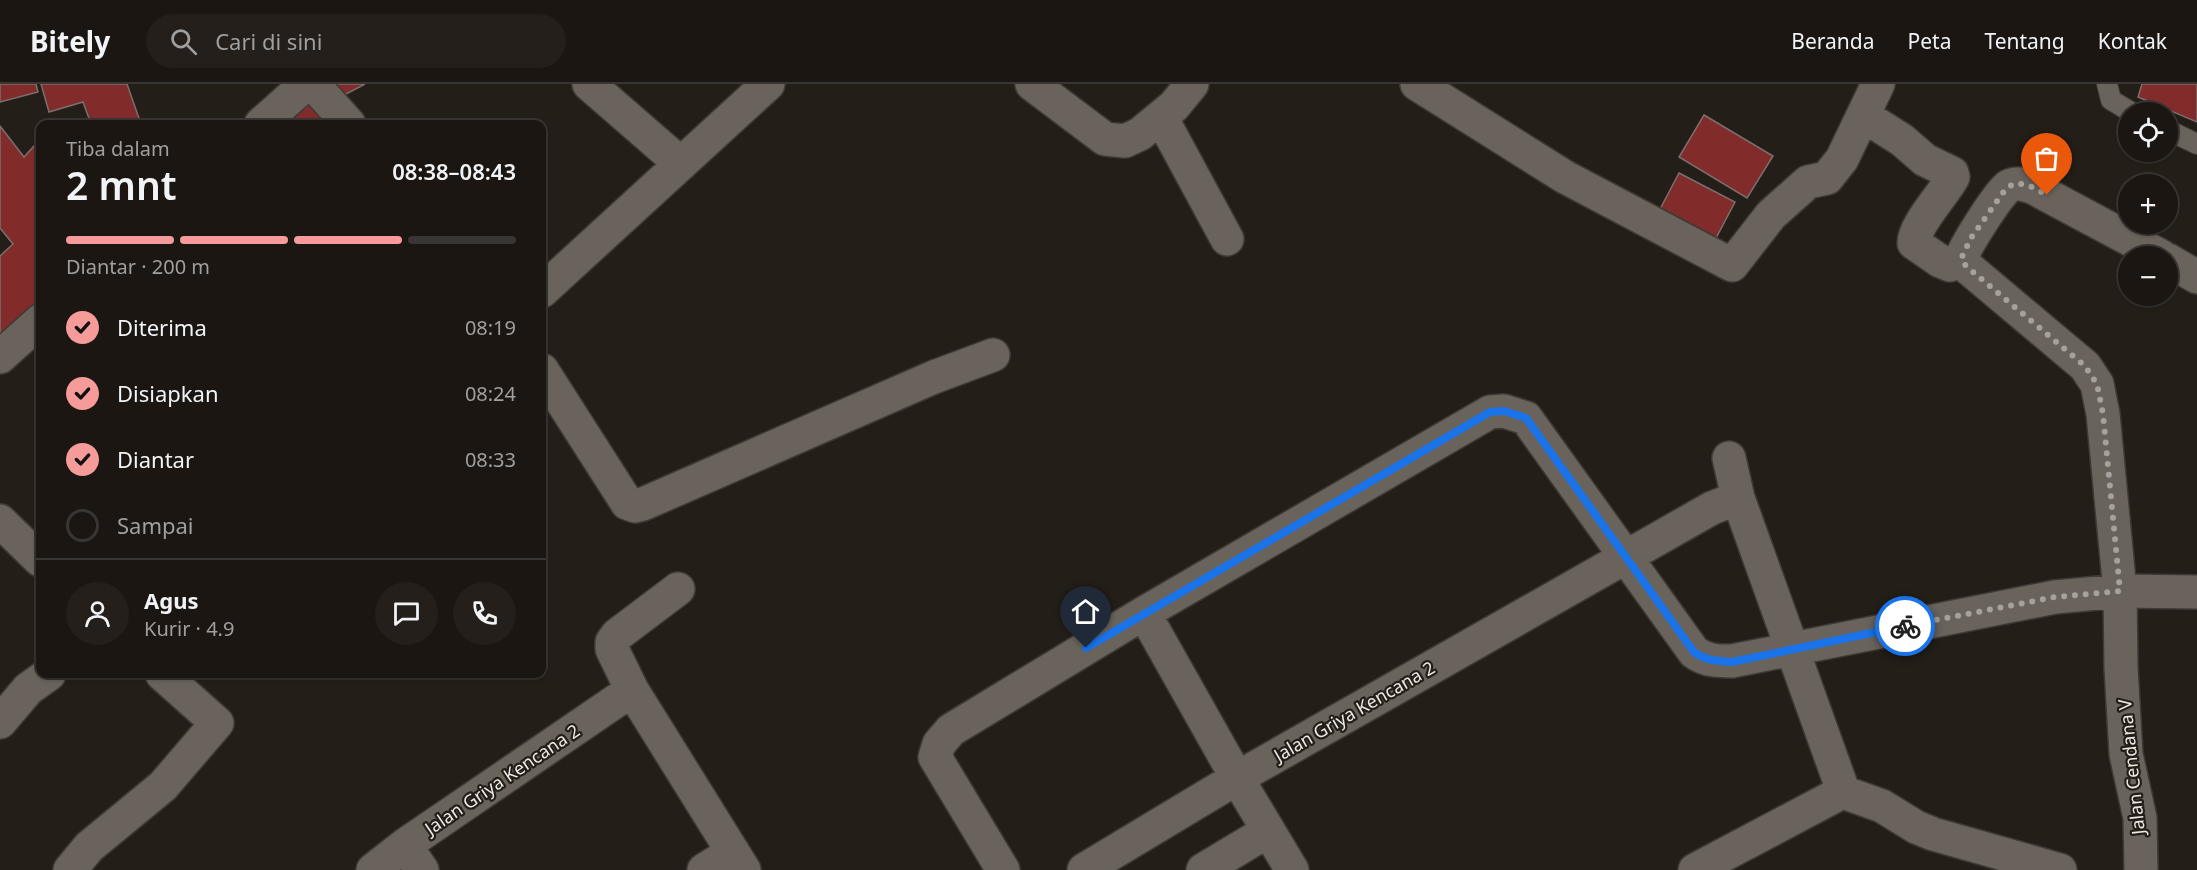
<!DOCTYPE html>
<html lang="id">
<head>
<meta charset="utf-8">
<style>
	body { margin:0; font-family:"Noto Sans",sans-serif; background:#241f1b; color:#f1f3f6; height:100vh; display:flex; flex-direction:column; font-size:22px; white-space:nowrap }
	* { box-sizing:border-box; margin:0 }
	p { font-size:20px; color:#a09f9f }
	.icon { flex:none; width:33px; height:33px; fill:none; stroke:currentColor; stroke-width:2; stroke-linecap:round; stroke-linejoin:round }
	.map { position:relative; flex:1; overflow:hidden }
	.sheet { position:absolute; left:36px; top:36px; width:510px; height:558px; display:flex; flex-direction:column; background:#1b1612; border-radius:12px; box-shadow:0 2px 4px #0004,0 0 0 2px #393532 }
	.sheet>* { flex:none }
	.tools { position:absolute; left:2118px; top:18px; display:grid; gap:12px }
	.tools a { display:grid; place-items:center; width:60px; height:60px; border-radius:50%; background:#1b1612; box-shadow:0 2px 4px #0004,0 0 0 2px #393532; font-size:30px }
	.pin { position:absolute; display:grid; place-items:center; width:51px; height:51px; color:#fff; margin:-62px -26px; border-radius:50% 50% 50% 0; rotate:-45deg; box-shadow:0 0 6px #0007 }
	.pin .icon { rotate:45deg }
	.courier { position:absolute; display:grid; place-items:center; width:60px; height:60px; margin:-30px; border:4px solid #1a73e8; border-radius:50%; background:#fff; color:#222; box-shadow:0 2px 8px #0007 }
	.headline em { font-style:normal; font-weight:600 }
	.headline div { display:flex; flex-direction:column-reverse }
	.headline { display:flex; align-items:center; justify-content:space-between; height:102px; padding:0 30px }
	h1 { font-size:39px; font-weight:600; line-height:45px }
	.bar { display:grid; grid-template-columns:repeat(4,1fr); gap:9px 6px; align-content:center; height:72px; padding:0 30px }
	.bar i { height:8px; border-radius:4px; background:#393532 }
	.bar .current { background:#f59b99 }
	.bar p { grid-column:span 4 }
	.line { display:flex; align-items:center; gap:15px; padding:0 30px; border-top:2px solid #393532 }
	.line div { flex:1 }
	.round { display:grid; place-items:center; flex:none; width:63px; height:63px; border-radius:32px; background:#241f1b }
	ol { padding:0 30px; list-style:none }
	li { display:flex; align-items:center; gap:18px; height:66px }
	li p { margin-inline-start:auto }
	li .icon { padding:6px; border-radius:50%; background:#f59b99; color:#111; stroke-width:4 }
	li:last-child { color:#a09f9f }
	li i { width:33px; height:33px; border:3px solid #393532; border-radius:50% }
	header { display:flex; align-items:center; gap:36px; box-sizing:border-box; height:84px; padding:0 30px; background:#1b1612; border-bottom:2px solid #393532 }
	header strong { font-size:28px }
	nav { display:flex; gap:33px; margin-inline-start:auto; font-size:21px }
	.search { width:420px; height:54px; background:#241f1b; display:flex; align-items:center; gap:15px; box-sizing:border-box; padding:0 21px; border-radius:33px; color:#a09f9f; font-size:22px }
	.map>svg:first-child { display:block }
	.building { fill:#812c2b; stroke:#7a6f6e; stroke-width:1.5 }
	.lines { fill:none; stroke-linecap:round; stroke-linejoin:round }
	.service-casing { stroke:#3e3935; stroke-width:22 }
	.minor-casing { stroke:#3e3935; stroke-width:36 }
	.service { stroke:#69635c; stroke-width:20 }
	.minor { stroke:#69635c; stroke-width:33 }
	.done { stroke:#a6a19d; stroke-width:6; stroke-dasharray:0 10.8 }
	.route { stroke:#1a73e8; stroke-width:8 }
	.labels { text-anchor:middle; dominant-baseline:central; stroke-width:4.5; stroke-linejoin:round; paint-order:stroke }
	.street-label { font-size:18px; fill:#ece8e4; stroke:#241e18 }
</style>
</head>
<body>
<header>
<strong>Bitely</strong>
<div class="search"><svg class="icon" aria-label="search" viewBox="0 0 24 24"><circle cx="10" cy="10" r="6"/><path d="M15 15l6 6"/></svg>Cari di sini</div>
<nav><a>Beranda</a><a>Peta</a><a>Tentang</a><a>Kontak</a></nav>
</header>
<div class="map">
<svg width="2197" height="786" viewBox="0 0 2197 786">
	<rect width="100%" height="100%" fill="#241e18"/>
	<path class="building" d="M0,0H36L38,8L0,18Z
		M41,0H127L141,40H91L83,18L49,28Z
		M323,0H365L333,17Z
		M2142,0H2197V38L2138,13Z
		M316,15L340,40H285Z
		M1704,31L1773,72L1747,114L1679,73Z
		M0,42L24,73L35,61L40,67V224L0,260V172L13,160L0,144Z
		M1679,89L1735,118L1714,158L1658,129Z"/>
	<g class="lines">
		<g class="service-casing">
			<path id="service" d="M2107,0L2111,16L2131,28
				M2168,46L2197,60"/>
		</g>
		<g class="minor-casing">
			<path id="minor" d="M313,0L349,40
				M589,0L681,80
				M1032,0L1105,55L1125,57L1140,50L1174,22L1192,0
				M1417,0L1565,93L1732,181L1771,131L1808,98L1827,94L1842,75L1878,0
				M1864,32L1902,56L1925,76L1952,89L1953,93C1944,110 1914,141 1914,159L1940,177L1950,181L1961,175
				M1161,33L1227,155
				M261,40L306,0
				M2168,176L2197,193
				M542,207L768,0
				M0,273L40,237
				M542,286L627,419L635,422L643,420L934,293L993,271
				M0,437L40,476
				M678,505L617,551L612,558V565L632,606L744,786
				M1144,529L1237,694L1292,786
				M0,638L28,605L49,590
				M1840,707L1882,722L1916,743L1933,750L2060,786
				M405,761L422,786
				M70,786L89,763L163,702L217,639L162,590
				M373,786L405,761L632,606
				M704,786L733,768
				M1003,786L935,673L939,660L951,646L1144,529L1490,328L1504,327L1526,334L1694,568C1706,577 1718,577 1732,577L2055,513L2120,507L2197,508
				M1084,786L1237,694L1712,424L1738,414
				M1203,786L1268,747
				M1695,786L1833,713L1840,707L1841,701L1738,414L1729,374
				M2141,786L2140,734L2126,670L2121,584L2120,507L2103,330L2097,300L2085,282L2073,272L1966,182L1961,175C1964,164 1999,108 2009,102C2017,98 2024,101 2032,103L2161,172"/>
		</g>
		<use href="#service" class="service"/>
		<use href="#minor" class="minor"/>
	</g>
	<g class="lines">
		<path class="done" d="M1905,542L2055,513L2120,507L2103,330L2097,300L2085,282L2073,272L1966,182L1961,175L1971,154L2007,103L2018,99L2032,103L2047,111"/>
		<path class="route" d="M1086,564L1490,328L1504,327L1526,334L1694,568C1706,577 1718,577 1732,578L1905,542"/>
	</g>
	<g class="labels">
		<g class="street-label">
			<text transform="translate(1354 627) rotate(-30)">Jalan Griya Kencana 2</text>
			<text transform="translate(2131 683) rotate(-96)">Jalan Cendana V</text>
			<text transform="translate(502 695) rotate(-34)">Jalan Griya Kencana 2</text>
		</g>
	</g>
</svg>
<div class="tools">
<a><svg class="icon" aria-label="locate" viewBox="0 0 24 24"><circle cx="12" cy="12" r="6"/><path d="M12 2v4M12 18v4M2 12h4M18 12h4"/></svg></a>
<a>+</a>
<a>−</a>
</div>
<div class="pin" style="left:2047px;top:111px;background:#ea580c"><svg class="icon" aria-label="bag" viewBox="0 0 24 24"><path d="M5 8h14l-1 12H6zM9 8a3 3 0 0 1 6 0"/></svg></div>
<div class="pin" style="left:1086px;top:564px;background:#1f2937"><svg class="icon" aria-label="home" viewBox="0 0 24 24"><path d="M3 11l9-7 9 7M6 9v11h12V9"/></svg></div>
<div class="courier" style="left:1905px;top:542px"><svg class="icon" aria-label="bike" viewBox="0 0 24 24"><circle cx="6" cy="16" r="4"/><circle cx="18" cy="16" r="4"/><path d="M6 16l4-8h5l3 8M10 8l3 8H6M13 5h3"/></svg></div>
<section class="sheet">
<div class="headline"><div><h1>2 mnt</h1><p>Tiba dalam</p></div><em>08:38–08:43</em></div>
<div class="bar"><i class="current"></i><i class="current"></i><i class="current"></i><i></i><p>Diantar · 200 m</p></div>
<ol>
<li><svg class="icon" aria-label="check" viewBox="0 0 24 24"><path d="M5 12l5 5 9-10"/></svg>Diterima<p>08:19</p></li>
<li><svg class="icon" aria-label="check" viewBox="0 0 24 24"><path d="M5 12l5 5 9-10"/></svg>Disiapkan<p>08:24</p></li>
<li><svg class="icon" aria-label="check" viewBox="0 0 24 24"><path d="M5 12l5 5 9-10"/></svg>Diantar<p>08:33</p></li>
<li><i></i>Sampai</li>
</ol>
<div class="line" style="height:108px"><a class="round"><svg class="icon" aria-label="person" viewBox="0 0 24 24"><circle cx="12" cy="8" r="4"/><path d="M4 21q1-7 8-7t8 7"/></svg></a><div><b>Agus</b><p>Kurir · 4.9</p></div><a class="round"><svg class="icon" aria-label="chat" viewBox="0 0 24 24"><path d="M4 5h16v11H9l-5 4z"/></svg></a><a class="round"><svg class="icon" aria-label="phone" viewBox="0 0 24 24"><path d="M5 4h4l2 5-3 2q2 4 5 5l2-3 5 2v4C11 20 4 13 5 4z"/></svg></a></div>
</section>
</div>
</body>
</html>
